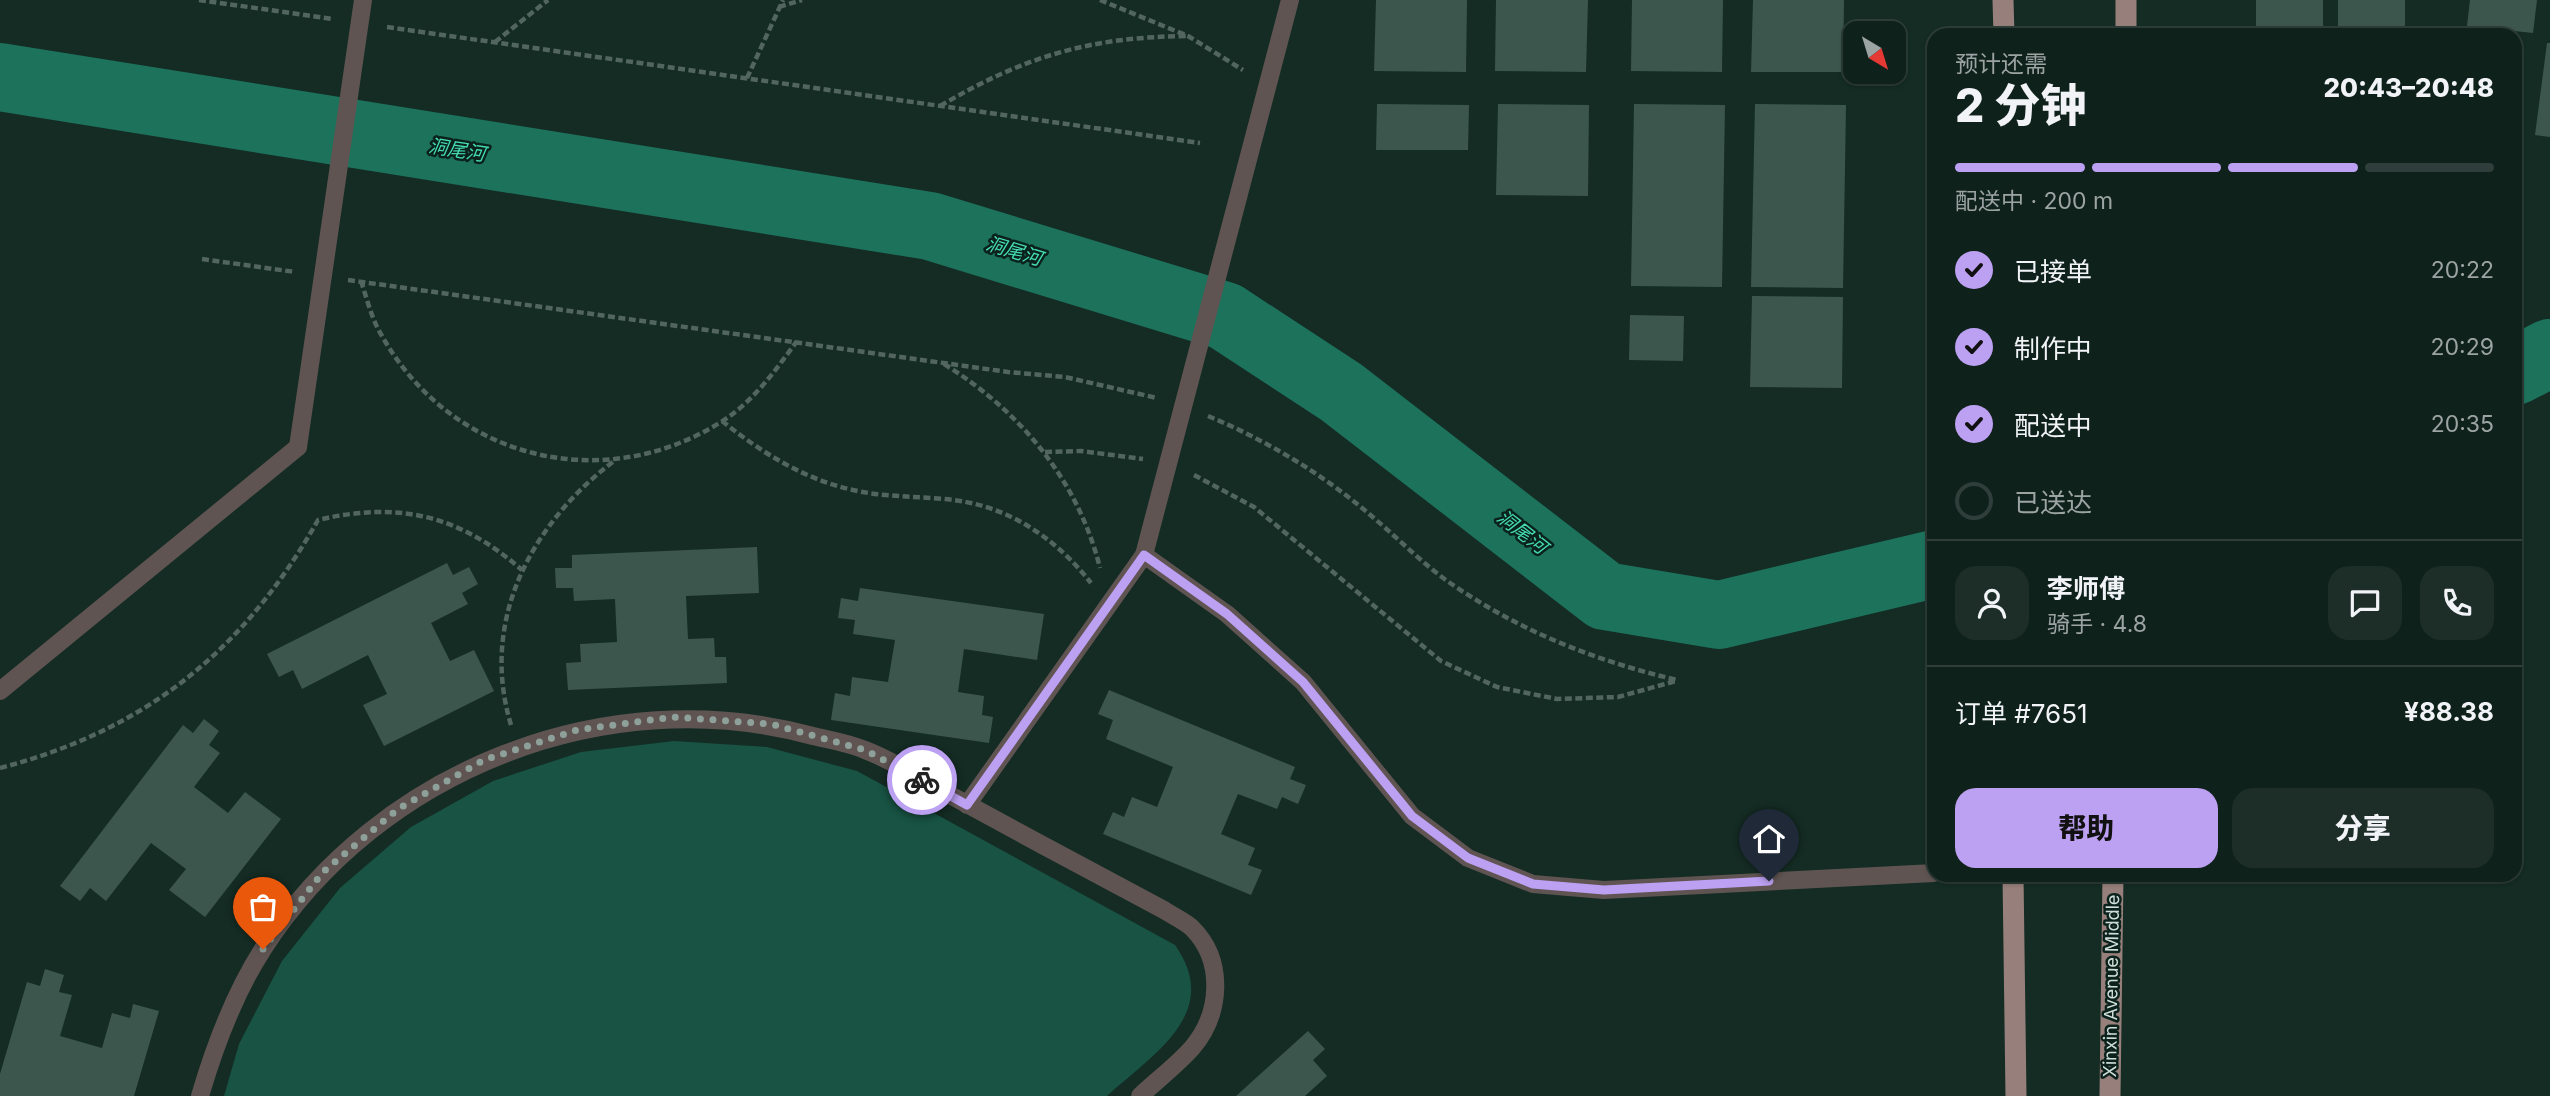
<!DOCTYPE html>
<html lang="zh">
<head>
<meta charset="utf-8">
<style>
	body { margin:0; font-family:Inter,"Noto Sans SC",sans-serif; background:#1d2e28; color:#f1f3f6; height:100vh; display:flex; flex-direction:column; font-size:26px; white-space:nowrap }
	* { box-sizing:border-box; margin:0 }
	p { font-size:23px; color:#9ba3a3 }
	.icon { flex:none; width:38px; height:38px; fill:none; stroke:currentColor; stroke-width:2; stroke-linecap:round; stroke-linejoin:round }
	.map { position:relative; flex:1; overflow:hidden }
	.sheet { position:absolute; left:1927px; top:28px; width:595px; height:854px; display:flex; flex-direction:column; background:#0f211b; border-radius:21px; box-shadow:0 2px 5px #0004,0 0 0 2px #2f3e3a }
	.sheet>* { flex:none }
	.needle { width:46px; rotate:142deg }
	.fabs { position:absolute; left:1843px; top:21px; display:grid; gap:14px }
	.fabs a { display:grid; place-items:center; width:63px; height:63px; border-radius:14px; background:#0f211b; box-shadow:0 2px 5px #0004,0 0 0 2px #2f3e3a; font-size:35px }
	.pin { position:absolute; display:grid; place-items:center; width:60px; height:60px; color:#fff; margin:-72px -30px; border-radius:50% 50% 50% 0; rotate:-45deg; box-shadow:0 0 7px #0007 }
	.pin .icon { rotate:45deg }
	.courier { position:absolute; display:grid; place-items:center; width:70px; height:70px; margin:-35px; border:5px solid #bca0f2; border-radius:50%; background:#fff; color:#222; box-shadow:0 2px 9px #0007 }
	.overview em { font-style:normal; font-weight:800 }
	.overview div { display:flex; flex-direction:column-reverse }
	.overview { display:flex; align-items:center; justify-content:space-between; height:119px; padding:0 28px }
	h1 { font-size:46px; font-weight:800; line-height:52px }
	.bar { display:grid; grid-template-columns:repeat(4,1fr); gap:10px 7px; align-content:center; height:84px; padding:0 28px }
	.bar i { height:9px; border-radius:5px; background:#2f3e3a }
	.bar .selected { background:#bca0f2 }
	.bar p { grid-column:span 4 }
	.line { display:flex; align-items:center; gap:18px; padding:0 28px; border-top:2px solid #2f3e3a }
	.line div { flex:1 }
	.round { display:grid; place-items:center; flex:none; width:74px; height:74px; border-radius:21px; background:#1d2e28 }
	ol { padding:0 28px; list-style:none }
	li { display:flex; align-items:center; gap:21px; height:77px }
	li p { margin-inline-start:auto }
	li .icon { padding:7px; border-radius:50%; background:#bca0f2; color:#111; stroke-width:4 }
	li:last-child { color:#9ba3a3 }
	li i { width:38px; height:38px; border:4px solid #2f3e3a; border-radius:50% }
	.action { display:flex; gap:14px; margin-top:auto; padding:14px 28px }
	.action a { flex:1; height:80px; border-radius:21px; background:#bca0f2; color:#111; font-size:28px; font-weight:800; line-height:80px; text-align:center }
	.action a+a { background:#1d2e28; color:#f1f3f6 }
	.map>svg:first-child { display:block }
	.green { fill:#185343 }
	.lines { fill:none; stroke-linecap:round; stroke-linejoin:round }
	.river { stroke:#1d725c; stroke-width:68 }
	.building { fill:#3c564d }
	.path { stroke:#52665f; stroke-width:4.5; stroke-dasharray:7 3.5; stroke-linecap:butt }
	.lane { stroke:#5f5452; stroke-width:18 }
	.primary { stroke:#97807c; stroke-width:21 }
	.lane-bridge { stroke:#5f5452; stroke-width:18 }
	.done { stroke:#8ea09a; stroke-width:7; stroke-dasharray:0 12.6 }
	.route { stroke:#bca0f2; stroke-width:9 }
	.labels { text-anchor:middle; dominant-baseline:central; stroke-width:5; stroke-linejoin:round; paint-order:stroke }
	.street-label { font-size:18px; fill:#d0ded9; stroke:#0a221b }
	.water-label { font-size:19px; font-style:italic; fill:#45dcb4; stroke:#0a221b }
</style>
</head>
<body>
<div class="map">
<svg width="2550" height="1096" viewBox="0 0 2550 1096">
	<rect width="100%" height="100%" fill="#142c24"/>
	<path class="green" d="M674,741L767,747L857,771L1175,945C1223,1013 1153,1054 1107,1096H224L239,1044L282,961L340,888L411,827L493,781L581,752Z"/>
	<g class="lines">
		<path class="river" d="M0,77L930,226L1225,316L1341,392L1605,596L1719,615L1934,564
			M2515,371L2550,353"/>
	</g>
	<path class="building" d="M1376,0H1467L1466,72L1374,71Z
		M1496,0H1588L1586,72L1495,71Z
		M1632,0H1723L1722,72L1631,71Z
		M1753,0H1844L1843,72H1751Z
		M2256,0H2323V35H2256Z
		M2338,0H2405V31L2338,32Z
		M2470,0H2537L2533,33L2467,26Z
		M2547,43H2550V137L2535,135Z
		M1377,104L1469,105L1468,150H1376Z
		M1498,104L1589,105L1588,196L1496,195Z
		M1634,104L1725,105L1722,287L1631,286Z
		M1755,104L1846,105L1843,288L1751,287Z
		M1752,296L1843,297L1842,388L1750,387Z
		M1630,315L1684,316L1683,361L1629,360Z
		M757,547L759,593L686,596L688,639L714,638L715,657H726L727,683L568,690L566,663L581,662L580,644L617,642L615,599L574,601L573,588H556L555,568H572V555Z
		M447,563L453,575L469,567L478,584L462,593L468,604L431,623L450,661L474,650L494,691L384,746L363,705L387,694L368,655L302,689L293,670L279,677L267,654Z
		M860,588L1044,614L1037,660L964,649L958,692L984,696L982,715L993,717L989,743L831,720L835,693L850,696L852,677L888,682L895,640L853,634L855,620L838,618L841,598L858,601Z
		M1109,690L1295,767L1290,779L1306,785L1298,804L1282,797L1277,809L1238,794L1221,834L1255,848L1248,865L1262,870L1251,895L1103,834L1113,812L1124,817L1132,797L1157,807L1173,767L1106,739L1113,720L1098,714Z
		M204,719L219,731L209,745L220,753L194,787L228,813L245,792L281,819L205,917L169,890L186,869L151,843L106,901L90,888L80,901L60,886L183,725L193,733Z
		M45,969L64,975L59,992L72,995L60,1036L102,1048L112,1013L130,1018L133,1004L159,1011L134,1096H0V1074L27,982L40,986Z
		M1308,1031L1325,1049L1313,1060L1327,1076L1305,1096H1236Z"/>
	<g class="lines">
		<path class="path" d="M199,0L333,19
			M1100,0L1188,36L1243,70
			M779,7L802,0
			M387,27L1200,143
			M495,42L548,0
			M747,78L783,0
			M940,106C1025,56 1090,37 1188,36
			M202,259L295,272
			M348,280L1008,372L1065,377L1157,398
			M361,281C367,299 372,320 382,336C451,458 601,497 721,422C753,402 775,371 797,341
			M944,364C1020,411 1078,480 1100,568
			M1208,416C1268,441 1326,476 1375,519C1401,541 1425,566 1453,585C1522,632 1596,661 1677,680
			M722,421C761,452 803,479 853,490C883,497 912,496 943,499C1004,503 1054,536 1091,583
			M1045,452L1081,451L1143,459
			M1194,475L1254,507L1441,661L1497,687L1557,699L1618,697L1676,681
			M511,725C479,620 532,523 614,461
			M0,768C146,730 244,651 318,520C399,501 459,515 522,570"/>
		<path class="lane" d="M0,691L298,447
			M967,805L1144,555L1227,614L1303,682L1412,816L1468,858L1533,884L1604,890L1934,873
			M200,1096C215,1045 234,994 263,949C379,769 607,680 813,736C830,740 849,743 865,750C899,763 932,786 965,803C1031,839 1098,875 1164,910C1173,916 1184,921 1192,928C1225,961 1221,1014 1192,1048C1177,1065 1157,1080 1140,1096"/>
		<path class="primary" d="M2003,0L2004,35
			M2126,35V0
			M2013,875L2016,1096
			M2110,1096L2113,875"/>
		<path class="lane-bridge" d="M298,447L363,0
			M1144,555L1290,0"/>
	</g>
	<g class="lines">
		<path class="done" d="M263,949L323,872L398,809L484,760L577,730L673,717L771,724L865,750L922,780"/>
		<path class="route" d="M922,780L967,805L1144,555L1227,614L1303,682L1412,816L1468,858L1533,884L1604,890L1769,881"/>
	</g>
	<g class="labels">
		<g class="street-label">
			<text transform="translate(2111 986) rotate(-89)">Xinxin Avenue Middle</text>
		</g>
		<g class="water-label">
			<text transform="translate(457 150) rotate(9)">洞尾河</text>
			<text transform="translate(1014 251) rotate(17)">洞尾河</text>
			<text transform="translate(1522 532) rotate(38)">洞尾河</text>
		</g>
	</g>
</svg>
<div class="fabs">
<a><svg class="needle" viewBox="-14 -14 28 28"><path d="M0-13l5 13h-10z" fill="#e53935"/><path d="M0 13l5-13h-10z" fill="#9ba3a3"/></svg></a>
</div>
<div class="pin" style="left:263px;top:949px;background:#ea580c"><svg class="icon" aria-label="bag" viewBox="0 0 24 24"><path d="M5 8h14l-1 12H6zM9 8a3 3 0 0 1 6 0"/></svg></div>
<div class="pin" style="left:1769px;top:881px;background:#1f2937"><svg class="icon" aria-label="home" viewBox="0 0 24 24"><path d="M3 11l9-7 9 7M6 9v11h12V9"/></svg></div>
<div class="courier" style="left:922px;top:780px"><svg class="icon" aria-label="bike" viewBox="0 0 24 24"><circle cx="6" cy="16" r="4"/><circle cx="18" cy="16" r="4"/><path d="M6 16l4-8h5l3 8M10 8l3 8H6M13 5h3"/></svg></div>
<section class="sheet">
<div class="overview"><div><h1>2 分钟</h1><p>预计还需</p></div><em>20:43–20:48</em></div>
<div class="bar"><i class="selected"></i><i class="selected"></i><i class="selected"></i><i></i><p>配送中 · 200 m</p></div>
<ol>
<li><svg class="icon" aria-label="check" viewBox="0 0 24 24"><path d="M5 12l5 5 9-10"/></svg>已接单<p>20:22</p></li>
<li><svg class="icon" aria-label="check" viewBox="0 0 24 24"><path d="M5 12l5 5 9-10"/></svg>制作中<p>20:29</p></li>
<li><svg class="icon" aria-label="check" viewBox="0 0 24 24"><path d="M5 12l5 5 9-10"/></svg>配送中<p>20:35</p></li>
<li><i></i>已送达</li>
</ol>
<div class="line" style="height:126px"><a class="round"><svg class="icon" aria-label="person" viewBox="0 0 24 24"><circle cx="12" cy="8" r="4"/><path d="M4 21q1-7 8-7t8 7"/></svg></a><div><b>李师傅</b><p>骑手 · 4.8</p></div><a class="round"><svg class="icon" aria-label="chat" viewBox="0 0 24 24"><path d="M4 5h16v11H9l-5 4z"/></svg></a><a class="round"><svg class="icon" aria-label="phone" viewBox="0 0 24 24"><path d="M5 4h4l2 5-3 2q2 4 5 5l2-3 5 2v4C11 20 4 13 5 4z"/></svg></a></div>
<div class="line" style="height:91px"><div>订单 #7651</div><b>¥88.38</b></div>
<div class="action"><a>帮助</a><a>分享</a></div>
</section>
</div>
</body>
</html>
